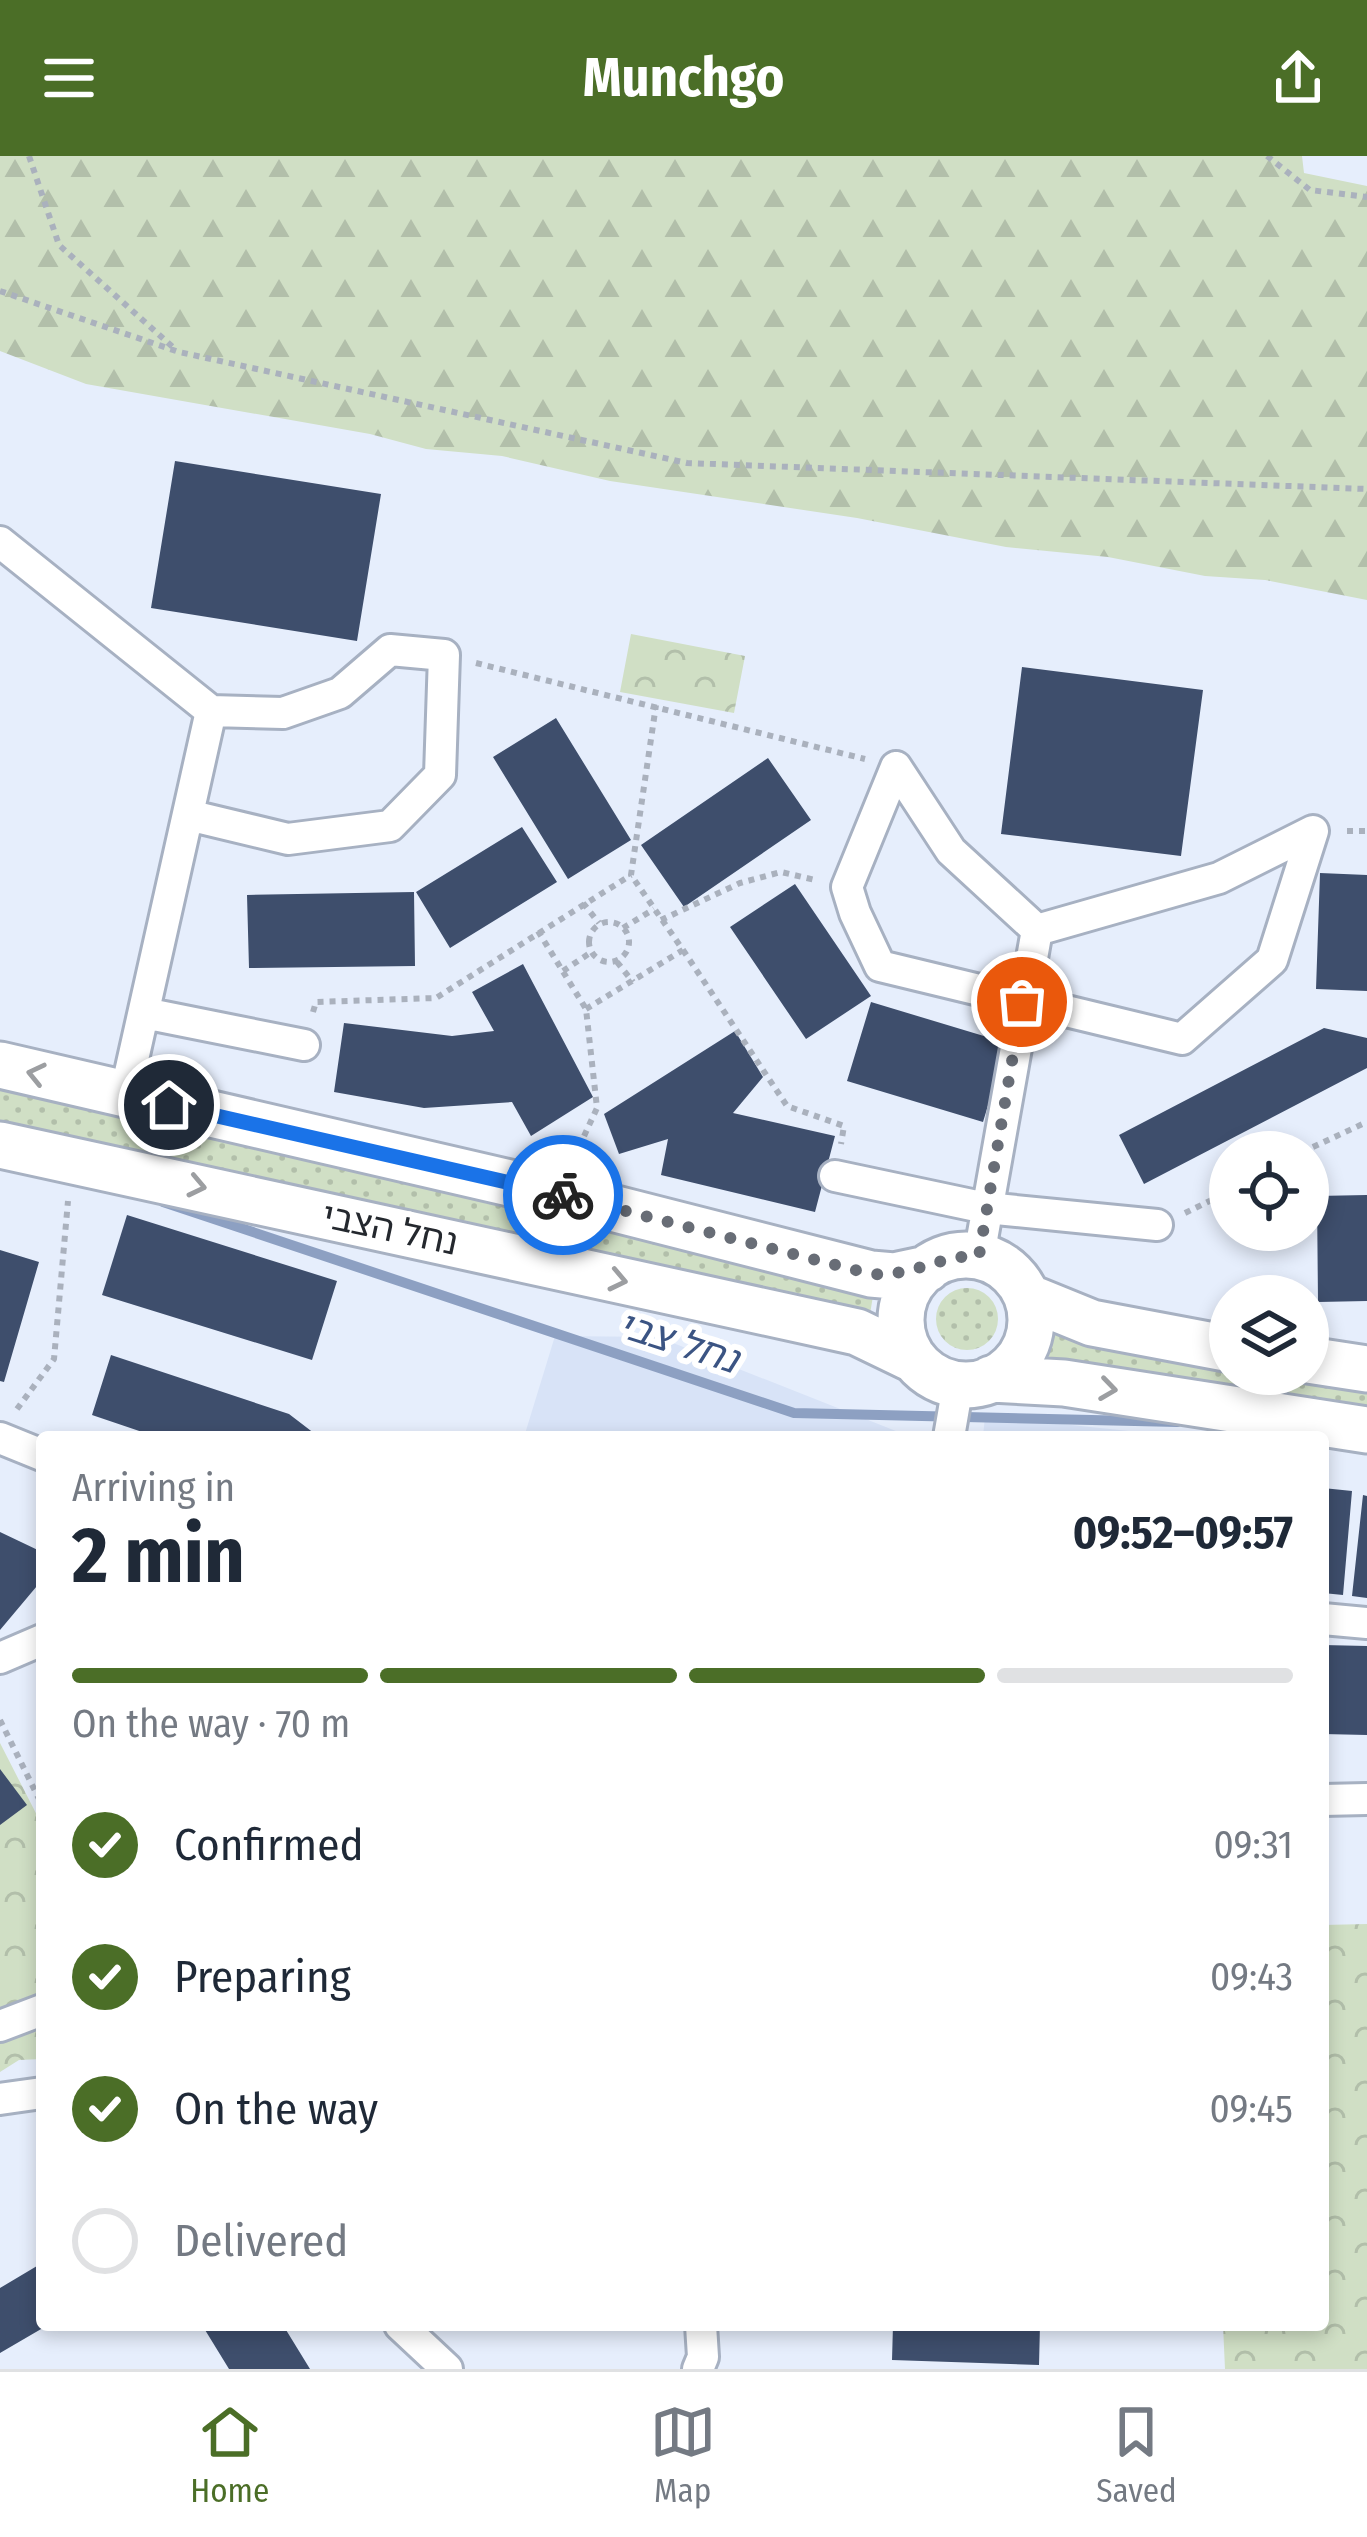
<!DOCTYPE html>
<html lang="en">
<head>
<meta charset="utf-8">
<style>
	body { margin:0; font-family:"Fira Sans Condensed","Noto Sans Hebrew",sans-serif; background:#f6f6f7; color:#1f2937; height:100vh; display:flex; flex-direction:column; font-size:45px; white-space:nowrap }
	* { box-sizing:border-box; margin:0 }
	p { font-size:39px; color:#747a83 }
	.icon { flex:none; width:66px; height:66px; fill:none; stroke:currentColor; stroke-width:2; stroke-linecap:round; stroke-linejoin:round }
	.map { position:relative; flex:1; overflow:hidden }
	.drawer { position:absolute; left:36px; top:1275px; width:1293px; height:900px; display:flex; flex-direction:column; background:#fff; border-radius:12px; box-shadow:0 6px 18px #0003 }
	.drawer>* { flex:none }
	.tools { position:absolute; left:1209px; top:975px; display:grid; gap:24px }
	.tools a { display:grid; place-items:center; width:120px; height:120px; border-radius:50%; background:#fff; box-shadow:0 6px 18px #0003; font-size:60px }
	.pin { position:absolute; display:grid; place-items:center; width:102px; height:102px; color:#fff; margin:-51px; border:6px solid #fff; border-radius:50%; box-shadow:0 3px 12px #0007 }
	.courier { position:absolute; display:grid; place-items:center; width:120px; height:120px; margin:-60px; border:9px solid #1a73e8; border-radius:50%; background:#fff; color:#222; box-shadow:0 3px 15px #0007 }
	.headline em { font-style:normal; font-weight:700 }
	.headline div { display:flex; flex-direction:column-reverse }
	.headline { display:flex; align-items:center; justify-content:space-between; height:204px; padding:0 36px }
	h1 { font-size:78px; font-weight:700; line-height:90px }
	.bar { display:grid; grid-template-columns:repeat(4,1fr); gap:18px 12px; align-content:center; height:144px; padding:0 36px }
	.bar i { height:15px; border-radius:9px; background:#e0e1e3 }
	.bar .current { background:#4b6e27 }
	.bar p { grid-column:span 4 }
	ol { padding:0 36px; list-style:none }
	li { display:flex; align-items:center; gap:36px; height:132px }
	li p { margin-inline-start:auto }
	li .icon { padding:12px; border-radius:50%; background:#4b6e27; color:#fff; stroke-width:4 }
	li:last-child { color:#747a83 }
	li i { width:66px; height:66px; border:6px solid #e0e1e3; border-radius:50% }
	header { display:flex; justify-content:space-between; align-items:center; height:156px; padding:0 36px; background:#4b6e27; color:#fff; font-size:54px; font-weight:700 }
	.dock { display:flex; justify-content:space-around; align-items:center; height:168px; border-top:3px solid #e0e1e3; background:#fff; font-size:33px; color:#747a83 }
	.dock a { display:grid; justify-items:center; gap:6px }
	.dock .current { color:#4b6e27 }
	.map>svg:first-child { display:block }
	.built { fill:#d8e3f7 }
	.grass { fill:url(#grass-dots) }
	.forest { fill:url(#forest-firs) }
	.park { fill:url(#park-crowns) }
	.lines { fill:none; stroke-linecap:round; stroke-linejoin:round }
	.stream { stroke:#8da0c2; stroke-width:10 }
	.building { fill:#3e4e6c }
	.street-casing { stroke:#a7b1c2; stroke-width:36 }
	.secondary-casing { stroke:#a7b1c2; stroke-width:51 }
	.path { stroke:#aab1bd; stroke-width:6; stroke-dasharray:6 6; stroke-linecap:butt }
	.street { stroke:#fff; stroke-width:30 }
	.secondary { stroke:#fff; stroke-width:45 }
	.oneway { stroke:#9c9ea1 }
	.done { stroke:#686d76; stroke-width:12; stroke-dasharray:0 21.6 }
	.route { stroke:#1a73e8; stroke-width:15 }
	.labels { text-anchor:middle; dominant-baseline:central; stroke-width:12; stroke-linejoin:round; paint-order:stroke }
	.street-label { font-size:36px; fill:#24282e; stroke:#fff }
	.water-label { font-size:39px; font-style:italic; fill:#3b5483; stroke:#fff }
</style>
</head>
<body>
<header><svg class="icon" aria-label="menu" viewBox="0 0 24 24"><path d="M4 6h16M4 12h16M4 18h16"/></svg>Munchgo<svg class="icon" aria-label="share" viewBox="0 0 24 24"><path d="M12 15V3M7 8l5-5 5 5M5 13v7h14v-7"/></svg></header>
<div class="map">
<svg width="1367" height="2213" viewBox="0 0 1367 2213">
	<defs>
		<pattern id="grass-dots" width="8" height="8" patternUnits="userSpaceOnUse" patternTransform="scale(3)"><rect width="8" height="8" fill="#d0dfc5"/><path d="M2 2h.1M6 6h.1" fill="none" stroke="#b2bfaa" stroke-width="1.8" stroke-linecap="round"/></pattern>
		<pattern id="forest-firs" width="22" height="20" patternUnits="userSpaceOnUse" patternTransform="scale(3)"><rect width="22" height="20" fill="#d0dfc5"/><path d="M5 1l3.5 6h-7zM16 11l3.5 6h-7z" fill="#b2bfaa"/></pattern>
		<pattern id="park-crowns" width="20" height="18" patternUnits="userSpaceOnUse" patternTransform="scale(3)"><rect width="20" height="18" fill="#d0dfc5"/><path d="M2 6a3 3 0 1 1 6 0M12 15a3 3 0 1 1 6 0" fill="none" stroke="#b2bfaa"/></pattern>
	</defs>
	<rect width="100%" height="100%" fill="#e6eefc"/>
	<path class="built" d="M555,1180L658,1181L911,1281H524Z
		M985,1260L1148,1277V1281H983Z"/>
	<path class="grass" d="M0,920L875,1128L867,1176L0,985Z
		M936 1163a31 31 0 1 1 62 0a31 31 0 1 1-62 0Z
		M1057,1167L1230,1203V1218L1367,1221V1267L1045,1215Z"/>
	<path class="forest" d="M0,0H1302L1304,17L1367,30V444L1265,424L1205,420L1108,401L1006,391L857,362L610,325L502,300L426,293L370,278L86,228L0,195Z"/>
	<path class="park" d="M631,478L745,500L734,557L620,536Z
		M0,1587L42,1669V1903L19,1904L0,1916Z
		M1367,1768V2213H1225L1223,2169H1323V1769Z"/>
	<g class="lines">
		<path class="stream" d="M163,1046L794,1257L1178,1266"/>
	</g>
	<path class="building" d="M175,305L381,338L357,485L151,452Z
		M1022,511L1203,534L1181,700L1001,678Z
		M556,562L631,684L568,723L493,601Z
		M768,602L811,664L684,751L641,689Z
		M522,671L557,726L450,792L416,736Z
		M1320,717L1367,719V835L1316,833Z
		M795,728L871,840L806,883L730,771Z
		M414,736L415,810L249,812L247,739Z
		M523,808L593,941L531,980L512,946L424,952L334,936L344,867L452,880L494,875L472,836Z
		M871,846L1007,887L983,966L847,925Z
		M1324,872L1367,882V912L1144,1028L1119,979Z
		M735,875L763,921L733,957L835,980L815,1056L661,1019L668,983L619,998L604,958Z
		M1367,1039V1145L1318,1146L1317,1040Z
		M127,1059L337,1125L312,1204L102,1139Z
		M0,1094L39,1106L4,1226L0,1225Z
		M111,1199L289,1258L319,1281H157L92,1259Z
		M1323,1332L1352,1335L1343,1439L1323,1437Z
		M1363,1339L1367,1340V1442L1352,1440Z
		M0,1376L42,1396V1424L0,1474Z
		M1323,1489L1367,1490V1579L1323,1578Z
		M0,1613L27,1649L0,1669Z
		M42,2107V2169H48L0,2197V2132Z
		M202,2169H283L310,2213H229Z
		M893,2169H1040L1039,2209L892,2204Z"/>
	<g class="lines">
		<g class="street-casing">
			<path id="street" d="M0,386L211,555L283,557L340,537L390,494L444,499L440,619L390,670L288,683L188,659
				M896,611L847,731L855,757L880,810L1182,883L1272,804L1313,675L1219,722L1037,774
				M896,611L951,695L1037,774L979,1100
				M144,857L304,889
				M125,939L211,555
				M835,1020L986,1052L1157,1069
				M949,1281L958,1229
				M0,1282L42,1299
				M1323,1463L1367,1467
				M0,1502L42,1484
				M1323,1644L1367,1643
				M0,1870L42,1854
				M0,1943L42,1937
				M400,2169L447,2213
				M698,2213L703,2201L701,2169"/>
		</g>
		<g class="secondary-casing">
			<path id="secondary" d="M0,909L557,1038L871,1118L894,1120L927,1113
				M0,989L857,1176L915,1204
				M901 1164a65 65 0 1 1 130 0a65 65 0 1 1-130 0Z
				M1028,1141L1092,1167L1230,1193
				M1308,1204L1367,1213
				M991,1223L1064,1227L1367,1274"/>
		</g>
		<path class="path" d="M29,0L59,89L176,194
			M1267,0L1310,34L1367,41
			M0,135L179,196L687,307L1367,333
			M476,507L865,603
			M1347,675H1367
			M583,747L599,767
			M661,764L740,727L781,716L815,724
			M589 786a20 20 0 1 1 40 0a20 20 0 1 1-40 0Z
			M623,772L654,753
			M538,775L586,853L597,952L573,1004
			M683,794L787,950L844,970L841,988
			M617,806L633,826
			M563,815L590,797
			M586,853L683,794L631,719L656,549
			M313,856L316,846L436,842L631,719
			M1302,996L1367,966
			M1185,1057L1230,1035
			M17,1253L54,1203L68,1045
			M0,1564L42,1649"/>
		<use href="#street" class="street"/>
		<use href="#secondary" class="secondary"/>
	</g>
	<defs><path id="oneway-chevron" d="M-2-3.5L2.5 0L-2 3.5" fill="none" stroke-width="1.6" stroke-linecap="round" stroke-linejoin="round" transform="scale(3)"/></defs>
	<g class="oneway">
		<use href="#oneway-chevron" transform="translate(36 918) rotate(-167)"/>
		<use href="#oneway-chevron" transform="translate(197 1030) rotate(12)"/>
		<use href="#oneway-chevron" transform="translate(618 1124) rotate(12)"/>
		<use href="#oneway-chevron" transform="translate(1108 1233) rotate(8)"/>
	</g>
	<g class="lines">
		<path class="done" d="M563,1039L871,1118C913,1121 939,1099 979,1100L1022,846"/>
		<path class="route" d="M169,949L563,1039"/>
	</g>
	<g class="labels">
		<g class="street-label">
			<text transform="translate(390 1073) rotate(12)">נחל הצבי</text>
		</g>
		<g class="water-label">
			<text transform="translate(678 1186) rotate(18)">נחל צבי</text>
		</g>
	</g>
</svg>
<div class="tools">
<a><svg class="icon" aria-label="locate" viewBox="0 0 24 24"><circle cx="12" cy="12" r="6"/><path d="M12 2v4M12 18v4M2 12h4M18 12h4"/></svg></a>
<a><svg class="icon" aria-label="layers" viewBox="0 0 24 24"><path d="M12 4l9 5-9 5-9-5zM3 14l9 5 9-5"/></svg></a>
</div>
<div class="pin" style="left:1022px;top:846px;background:#ea580c"><svg class="icon" aria-label="bag" viewBox="0 0 24 24"><path d="M5 8h14l-1 12H6zM9 8a3 3 0 0 1 6 0"/></svg></div>
<div class="pin" style="left:169px;top:949px;background:#1f2937"><svg class="icon" aria-label="home" viewBox="0 0 24 24"><path d="M3 11l9-7 9 7M6 9v11h12V9"/></svg></div>
<div class="courier" style="left:563px;top:1039px"><svg class="icon" aria-label="bike" viewBox="0 0 24 24"><circle cx="6" cy="16" r="4"/><circle cx="18" cy="16" r="4"/><path d="M6 16l4-8h5l3 8M10 8l3 8H6M13 5h3"/></svg></div>
<section class="drawer">
<div class="headline"><div><h1>2 min</h1><p>Arriving in</p></div><em>09:52–09:57</em></div>
<div class="bar"><i class="current"></i><i class="current"></i><i class="current"></i><i></i><p>On the way · 70 m</p></div>
<ol>
<li><svg class="icon" aria-label="check" viewBox="0 0 24 24"><path d="M5 12l5 5 9-10"/></svg>Confirmed<p>09:31</p></li>
<li><svg class="icon" aria-label="check" viewBox="0 0 24 24"><path d="M5 12l5 5 9-10"/></svg>Preparing<p>09:43</p></li>
<li><svg class="icon" aria-label="check" viewBox="0 0 24 24"><path d="M5 12l5 5 9-10"/></svg>On the way<p>09:45</p></li>
<li><i></i>Delivered</li>
</ol>
</section>
</div>
<nav class="dock">
<a class="current"><svg class="icon" aria-label="home" viewBox="0 0 24 24"><path d="M3 11l9-7 9 7M6 9v11h12V9"/></svg>Home</a>
<a><svg class="icon" aria-label="map" viewBox="0 0 24 24"><path d="M3 6l6-2 6 2 6-2v14l-6 2-6-2-6 2zM9 4v14M15 6v14"/></svg>Map</a>
<a><svg class="icon" aria-label="saved" viewBox="0 0 24 24"><path d="M7 4h10v16l-5-4-5 4z"/></svg>Saved</a>
</nav>
</body>
</html>
